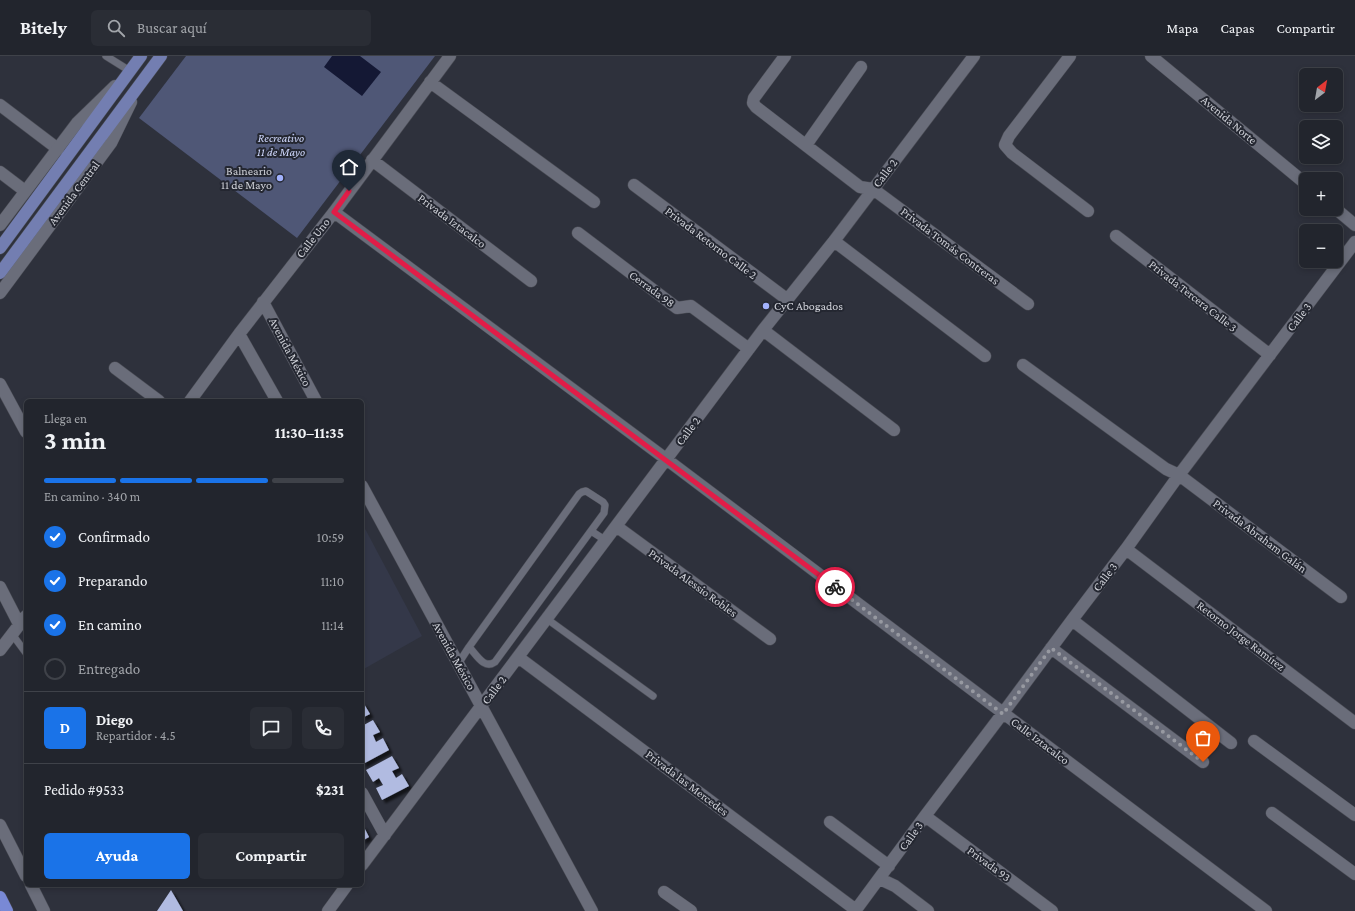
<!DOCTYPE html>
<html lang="es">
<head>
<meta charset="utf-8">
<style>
	body { margin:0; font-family:"Crimson Pro",serif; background:#2a2d35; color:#f1f3f6; height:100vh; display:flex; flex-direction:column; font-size:15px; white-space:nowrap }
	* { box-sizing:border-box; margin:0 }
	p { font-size:13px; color:#a2a5aa }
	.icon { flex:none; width:22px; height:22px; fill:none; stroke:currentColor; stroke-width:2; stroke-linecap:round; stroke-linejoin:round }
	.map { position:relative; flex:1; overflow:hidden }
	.details { position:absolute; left:24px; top:343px; width:340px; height:488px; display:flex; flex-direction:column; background:#22252d; border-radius:6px; box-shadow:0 2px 6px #0003,0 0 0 1px #3f4249 }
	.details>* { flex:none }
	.needle { width:26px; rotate:31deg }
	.buttons { position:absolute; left:1299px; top:12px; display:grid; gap:8px }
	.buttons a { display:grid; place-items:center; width:44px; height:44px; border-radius:6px; background:#22252d; box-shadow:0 2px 6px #0003,0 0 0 1px #3f4249; font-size:20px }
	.pin { position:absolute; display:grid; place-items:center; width:34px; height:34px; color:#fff; margin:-41px -17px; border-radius:50% 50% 50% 0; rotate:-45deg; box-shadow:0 0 4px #0007 }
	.pin .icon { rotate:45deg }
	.courier { position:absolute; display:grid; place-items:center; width:40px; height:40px; margin:-20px; border:3px solid #e11d48; border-radius:50%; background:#fff; color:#222; box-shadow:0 1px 5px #0007 }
	.headline em { font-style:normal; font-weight:700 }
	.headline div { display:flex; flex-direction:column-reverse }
	.headline { display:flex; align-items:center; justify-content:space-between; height:68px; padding:0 20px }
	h1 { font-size:26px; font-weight:700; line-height:30px }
	.bar { display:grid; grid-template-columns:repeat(4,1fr); gap:6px 4px; align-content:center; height:48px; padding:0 20px }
	.bar i { height:5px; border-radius:3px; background:#3f4249 }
	.bar .selected { background:#1a73e8 }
	.bar p { grid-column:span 4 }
	.line { display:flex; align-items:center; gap:10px; padding:0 20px; border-top:1px solid #3f4249 }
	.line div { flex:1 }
	.round { display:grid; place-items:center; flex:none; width:42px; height:42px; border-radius:6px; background:#2a2d35 }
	ol { padding:0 20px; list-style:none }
	li { display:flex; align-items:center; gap:12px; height:44px }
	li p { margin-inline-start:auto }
	li .icon { padding:4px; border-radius:50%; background:#1a73e8; color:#fff; stroke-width:4 }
	li:last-child { color:#a2a5aa }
	li i { width:22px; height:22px; border:2px solid #3f4249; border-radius:50% }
	.primary-button { display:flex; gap:8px; margin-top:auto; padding:8px 20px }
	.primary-button a { flex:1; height:46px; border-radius:6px; background:#1a73e8; color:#fff; font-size:16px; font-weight:700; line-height:46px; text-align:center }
	.primary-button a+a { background:#2a2d35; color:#f1f3f6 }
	header { display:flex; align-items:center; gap:24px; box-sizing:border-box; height:56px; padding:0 20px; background:#22252d; border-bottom:1px solid #3f4249 }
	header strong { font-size:19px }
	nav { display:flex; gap:22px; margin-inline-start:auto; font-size:14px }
	.search { width:280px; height:36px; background:#2a2d35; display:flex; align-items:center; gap:10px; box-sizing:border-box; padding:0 14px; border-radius:6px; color:#a2a5aa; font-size:15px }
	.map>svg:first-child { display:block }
	.built { fill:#343849 }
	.green { fill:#4f5776 }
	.water { fill:#141834 }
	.building { fill:#b1bbe1; filter:url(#shadow) }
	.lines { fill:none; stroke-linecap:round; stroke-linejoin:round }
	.lane-casing { stroke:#4a4c55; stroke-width:8 }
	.street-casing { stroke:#4a4c55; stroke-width:13 }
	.secondary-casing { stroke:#4a4c55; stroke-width:13 }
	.primary-casing { stroke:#4a4c55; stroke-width:13 }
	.highway-casing { stroke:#4a4c55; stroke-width:13 }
	.lane { stroke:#6a6d7a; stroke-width:7 }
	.street { stroke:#6a6d7a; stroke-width:12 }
	.secondary { stroke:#6a6d7a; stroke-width:12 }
	.primary { stroke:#737eb1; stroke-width:12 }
	.highway { stroke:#7989d5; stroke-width:12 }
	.done { stroke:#9799a1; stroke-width:4; stroke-dasharray:0 7.2 }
	.route { stroke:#e11d48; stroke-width:5 }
	.poi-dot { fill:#a2b2fd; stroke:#242731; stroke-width:1.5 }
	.labels { text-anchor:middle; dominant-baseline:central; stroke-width:4; stroke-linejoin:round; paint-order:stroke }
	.street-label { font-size:12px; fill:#cfd1d8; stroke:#242731 }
	.park-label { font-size:12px; font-style:italic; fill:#d0d9fe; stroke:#242731 }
	.poi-label { font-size:12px; fill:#cfd1d8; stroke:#242731; text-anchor:end }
</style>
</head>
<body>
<header>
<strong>Bitely</strong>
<div class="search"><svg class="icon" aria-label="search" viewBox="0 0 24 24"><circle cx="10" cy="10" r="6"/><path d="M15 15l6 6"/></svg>Buscar aquí</div>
<nav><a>Mapa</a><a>Capas</a><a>Compartir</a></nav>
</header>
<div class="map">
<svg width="1355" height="855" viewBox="0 0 1355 855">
	<defs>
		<filter id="shadow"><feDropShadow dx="3.5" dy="3.5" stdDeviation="1" flood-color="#0009"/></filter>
	</defs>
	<rect width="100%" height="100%" fill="#2e313c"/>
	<path class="built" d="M362,467L422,580L362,614Z"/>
	<path class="green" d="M186,0H435L297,182L139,62Z"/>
	<path class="water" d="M332,0H360L381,16L362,40L324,11Z"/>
	<path class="building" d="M363,646L370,658L362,662V647Z
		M373,664L380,676L373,679L376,686L383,682L389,694L363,708L362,706V693H363L362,690V670Z
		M392,700L399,712L392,715L396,722L402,718L409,730L382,744L376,732L383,729L379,722L373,726L366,714Z
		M363,769L369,781L362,785V770Z
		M171,834L183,855H157Z"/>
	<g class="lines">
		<g class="lane-casing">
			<path id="lane" d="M106,0L130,15
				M591,475L605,484
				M547,563L653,640
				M12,578L26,597
				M458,608L469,591L579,438L582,436L586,435L603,446L605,449L604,457L495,606C484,614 476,598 469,591"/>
		</g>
		<g class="street-casing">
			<path id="street" d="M785,0L754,42L753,47L756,51L860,131L873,133L1028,248
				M1070,0L1009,80L1005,89L1012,97L1088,155
				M1151,0L1306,128
				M430,26L594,146
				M0,49L58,93
				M806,89L861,11
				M372,104L531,225
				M0,116L25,135
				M634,129L788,244
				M1336,153L1355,169
				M334,156L666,403L1266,855
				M578,177L677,252L691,250L749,293
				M1116,180L1270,299
				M834,185L985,300
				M263,246L316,345
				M763,274L894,374
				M239,278L277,345
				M1023,309L1166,413L1179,419L1341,541
				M115,312L159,345
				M0,328L26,376
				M190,345L239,278L334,156L450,0
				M362,430L592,855
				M616,470L770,583
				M1126,493L1355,667
				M0,531L19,568
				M1072,564L1231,687
				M1051,592L1203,706
				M0,594L26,560
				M518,601L856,854
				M1254,685L1355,759
				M362,737L385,779
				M1272,757L1355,818
				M925,760L1052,855
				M830,766L889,810
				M362,809L763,274L834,185L974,0
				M880,823L895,830L928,855
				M664,836L691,855
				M328,855L347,829
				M855,855L925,760L1003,657L1072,564L1126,493L1179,419L1355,186"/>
		</g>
		<g class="secondary-casing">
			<path id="secondary" d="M0,169L77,67L115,30
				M0,237L111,87L131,46
				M0,769L26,820
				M31,829L44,855"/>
		</g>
		<g class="primary-casing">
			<path id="primary" d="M0,192L141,0
				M0,217L161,0"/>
		</g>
		<g class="highway-casing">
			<path id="highway" d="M0,841L7,855"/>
		</g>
		<use href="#lane" class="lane"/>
		<use href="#street" class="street"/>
		<use href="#secondary" class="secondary"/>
		<use href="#primary" class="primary"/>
		<use href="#highway" class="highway"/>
	</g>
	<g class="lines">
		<path class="done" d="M835,531L1003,658L1051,592L1203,706"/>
		<path class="route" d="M349,135L334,156L835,531"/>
	</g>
	<g class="poi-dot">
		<circle cx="280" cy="122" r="4"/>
		<circle cx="766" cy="250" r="4"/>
	</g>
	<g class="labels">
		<g class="street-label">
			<text transform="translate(1229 64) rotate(40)">Avenida Norte</text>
			<text transform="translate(885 117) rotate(-53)">Calle 2</text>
			<text transform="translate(74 137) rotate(-53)">Avenida Central</text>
			<text transform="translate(452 165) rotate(37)">Privada Iztacalco</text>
			<text transform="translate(313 182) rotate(-52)">Calle Uno</text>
			<text transform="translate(711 187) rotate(37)">Privada Retorno Calle 2</text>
			<text transform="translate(950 190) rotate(37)">Privada Tomás Contreras</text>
			<text transform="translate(652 233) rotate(36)">Cerrada 98</text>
			<text transform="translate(1193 240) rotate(38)">Privada Tercera Calle 3</text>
			<text transform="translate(1299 261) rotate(-53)">Calle 3</text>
			<text transform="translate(290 296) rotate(62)">Avenida México</text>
			<text transform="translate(688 375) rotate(-53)">Calle 2</text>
			<text transform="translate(1260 480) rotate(37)">Privada Abraham Galán</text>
			<text transform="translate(1105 521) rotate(-53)">Calle 3</text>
			<text transform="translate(693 527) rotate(36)">Privada Alessio Robles</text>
			<text transform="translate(1241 580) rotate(37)">Retorno Jorge Ramírez</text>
			<text transform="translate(454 600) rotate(61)">Avenida México</text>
			<text transform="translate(494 634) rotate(-53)">Calle 2</text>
			<text transform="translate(1040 685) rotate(37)">Calle Iztacalco</text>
			<text transform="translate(687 727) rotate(37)">Privada las Mercedes</text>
			<text transform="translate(911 780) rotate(-54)">Calle 3</text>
			<text transform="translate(989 808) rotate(36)">Privada 93</text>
		</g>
		<g class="park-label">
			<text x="281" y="82">Recreativo<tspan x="281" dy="14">11 de Mayo</tspan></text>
		</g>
		<g class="poi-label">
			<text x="272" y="115">Balneario<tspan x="272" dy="14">11 de Mayo</tspan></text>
			<text x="774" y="250" text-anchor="start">CyC Abogados</text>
		</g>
	</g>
</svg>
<div class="buttons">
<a><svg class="needle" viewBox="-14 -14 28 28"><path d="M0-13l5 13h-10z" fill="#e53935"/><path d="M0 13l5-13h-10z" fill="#a2a5aa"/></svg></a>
<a><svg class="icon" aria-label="layers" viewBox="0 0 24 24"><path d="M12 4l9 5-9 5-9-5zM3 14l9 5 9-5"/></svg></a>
<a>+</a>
<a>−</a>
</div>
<div class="pin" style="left:1203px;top:706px;background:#ea580c"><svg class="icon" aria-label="bag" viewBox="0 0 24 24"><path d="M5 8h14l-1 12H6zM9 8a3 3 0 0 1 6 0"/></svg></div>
<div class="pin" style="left:349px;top:135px;background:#1f2937"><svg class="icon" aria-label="home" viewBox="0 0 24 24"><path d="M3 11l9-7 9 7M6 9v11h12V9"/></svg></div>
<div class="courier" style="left:835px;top:531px"><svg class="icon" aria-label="bike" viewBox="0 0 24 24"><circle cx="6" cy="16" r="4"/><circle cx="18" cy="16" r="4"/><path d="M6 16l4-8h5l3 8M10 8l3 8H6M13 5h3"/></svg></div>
<section class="details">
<div class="headline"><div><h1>3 min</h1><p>Llega en</p></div><em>11:30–11:35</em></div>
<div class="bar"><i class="selected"></i><i class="selected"></i><i class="selected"></i><i></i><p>En camino · 340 m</p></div>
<ol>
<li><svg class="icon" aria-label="check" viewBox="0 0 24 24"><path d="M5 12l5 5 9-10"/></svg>Confirmado<p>10:59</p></li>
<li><svg class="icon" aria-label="check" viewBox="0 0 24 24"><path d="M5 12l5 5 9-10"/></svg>Preparando<p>11:10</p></li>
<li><svg class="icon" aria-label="check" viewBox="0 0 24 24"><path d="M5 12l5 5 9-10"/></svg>En camino<p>11:14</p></li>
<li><i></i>Entregado</li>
</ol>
<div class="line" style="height:72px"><b class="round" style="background:#1a73e8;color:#fff">D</b><div><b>Diego</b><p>Repartidor · 4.5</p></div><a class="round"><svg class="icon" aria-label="chat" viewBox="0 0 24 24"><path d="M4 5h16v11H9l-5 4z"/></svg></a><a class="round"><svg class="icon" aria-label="phone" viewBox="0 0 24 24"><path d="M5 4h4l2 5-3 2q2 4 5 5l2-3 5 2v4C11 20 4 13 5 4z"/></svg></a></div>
<div class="line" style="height:52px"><div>Pedido #9533</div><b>$231</b></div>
<div class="primary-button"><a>Ayuda</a><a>Compartir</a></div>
</section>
</div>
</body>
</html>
